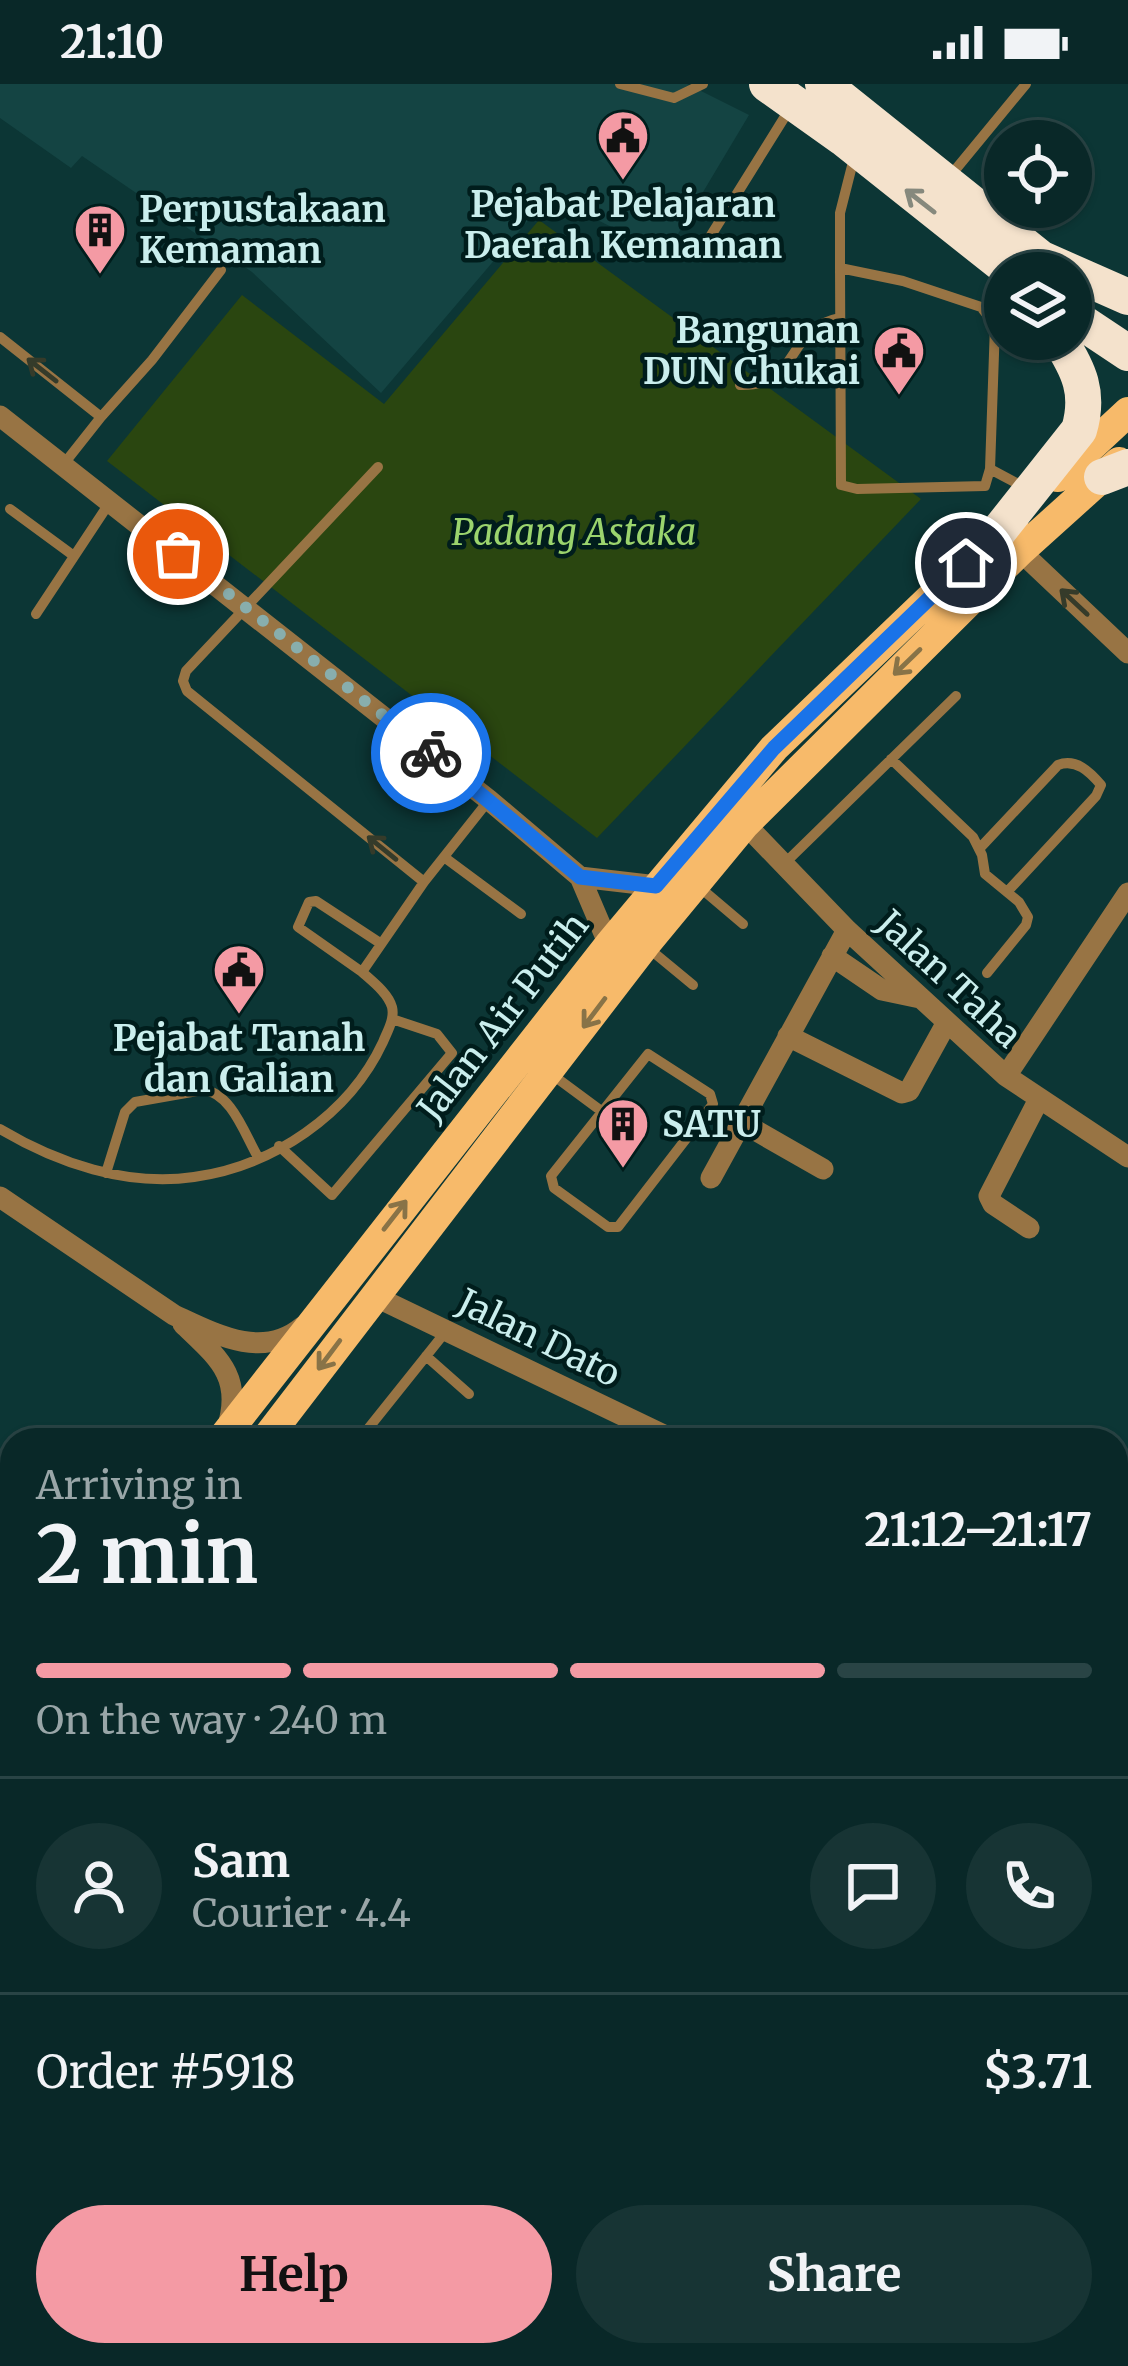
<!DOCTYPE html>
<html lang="en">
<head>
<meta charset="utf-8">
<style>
	body { margin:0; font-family:Merriweather,serif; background:#173434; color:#f1f3f6; height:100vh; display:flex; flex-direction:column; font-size:45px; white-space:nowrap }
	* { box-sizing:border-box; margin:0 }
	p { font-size:39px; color:#99a6a8 }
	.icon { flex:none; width:66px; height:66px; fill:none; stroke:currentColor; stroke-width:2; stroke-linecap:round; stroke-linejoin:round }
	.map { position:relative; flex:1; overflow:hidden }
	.sheet { position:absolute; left:0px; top:1344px; width:1128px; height:939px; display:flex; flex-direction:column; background:#092828; border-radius:36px 36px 0 0; box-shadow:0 3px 9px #0004,0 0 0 3px #294445 }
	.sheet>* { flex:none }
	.tools { position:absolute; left:984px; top:36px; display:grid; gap:24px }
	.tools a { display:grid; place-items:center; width:108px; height:108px; border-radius:50%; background:#092828; box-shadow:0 3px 9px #0004,0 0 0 3px #294445; font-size:60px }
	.pin { position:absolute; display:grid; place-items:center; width:102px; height:102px; color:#fff; margin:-51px; border:6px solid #fff; border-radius:50%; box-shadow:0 3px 12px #0007 }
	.courier { position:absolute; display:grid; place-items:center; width:120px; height:120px; margin:-60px; border:9px solid #1a73e8; border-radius:50%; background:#fff; color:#222; box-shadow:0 3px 15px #0007 }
	.overview em { font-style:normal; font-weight:700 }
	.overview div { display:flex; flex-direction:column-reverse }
	.overview { display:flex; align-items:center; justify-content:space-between; height:204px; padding:0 36px }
	h1 { font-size:78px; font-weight:700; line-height:90px }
	.bar { display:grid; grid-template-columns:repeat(4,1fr); gap:18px 12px; align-content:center; height:144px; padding:0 36px }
	.bar i { height:15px; border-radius:9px; background:#294445 }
	.bar .current { background:#f49aa4 }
	.bar p { grid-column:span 4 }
	.line { display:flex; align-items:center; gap:30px; padding:0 36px; border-top:3px solid #294445 }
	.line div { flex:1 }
	.round { display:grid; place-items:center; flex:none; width:126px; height:126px; border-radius:63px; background:#173434 }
	.cta { display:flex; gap:24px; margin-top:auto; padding:24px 36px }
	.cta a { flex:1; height:138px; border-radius:72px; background:#f49aa4; color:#111; font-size:48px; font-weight:700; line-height:138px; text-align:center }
	.cta a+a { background:#173434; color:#f1f3f6 }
	.status { display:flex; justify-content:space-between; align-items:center; height:84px; padding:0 60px; background:#092828; direction:ltr }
	.status svg { height:33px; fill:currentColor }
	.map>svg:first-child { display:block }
	.built { fill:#144443 }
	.green { fill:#2a4610 }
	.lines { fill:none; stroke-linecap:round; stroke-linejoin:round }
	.path { stroke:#466f6e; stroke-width:3; stroke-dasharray:6 9; stroke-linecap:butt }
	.lane { stroke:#987444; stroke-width:10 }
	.street { stroke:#987444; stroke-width:21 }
	.secondary { stroke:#d49948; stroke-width:24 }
	.primary { stroke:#f7ba6a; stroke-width:30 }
	.highway { stroke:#f4e2cc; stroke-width:36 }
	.oneway { stroke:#86897d }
	.oneway2 { stroke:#353b2a }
	.oneway3 { stroke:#887347 }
	.done { stroke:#88aead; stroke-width:12; stroke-dasharray:0 21.6 }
	.route { stroke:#1a73e8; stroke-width:15 }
	.labels { text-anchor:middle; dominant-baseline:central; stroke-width:9; stroke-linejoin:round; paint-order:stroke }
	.poi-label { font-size:36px; font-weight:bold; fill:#caeeed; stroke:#001d1c }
	.park-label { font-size:36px; font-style:italic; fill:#9bd46d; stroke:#001d1c }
	.street-label { font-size:36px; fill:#caeeed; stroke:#001d1c }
</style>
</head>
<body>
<div class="status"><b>21:10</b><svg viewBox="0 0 49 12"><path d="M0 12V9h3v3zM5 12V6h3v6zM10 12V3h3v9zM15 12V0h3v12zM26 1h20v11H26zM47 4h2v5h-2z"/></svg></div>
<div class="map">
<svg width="1128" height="2282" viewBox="0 0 1128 2282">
	<rect width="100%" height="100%" fill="#0c3635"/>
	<path class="built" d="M0,0H687L749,31L666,170L549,112L381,309L252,188L82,72L71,84L0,34Z"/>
	<path class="green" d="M539,136L921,415L597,754L107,377L242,211L384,320Z"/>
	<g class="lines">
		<path class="path" d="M1116,1429L1128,1430"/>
		<path class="lane" d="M620,0L674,14L703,0
			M951,91L1026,0
			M700,169L789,26
			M840,184L903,197L981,223L995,241L990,385L985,402L857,405L841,401Z
			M840,184V129L855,70
			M0,253L101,333L63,381
			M740,301C802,303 783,245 840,234
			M101,333L152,276L221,186
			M378,383L186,587L183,597L187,607L424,798L489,716
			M990,385L1024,403
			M10,425L74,472
			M36,530L110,418
			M891,675L973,753L982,771L985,790L1019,818L1028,833L1026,841L987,889
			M979,765L1058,681C1076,674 1090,688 1101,701L1096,712L1007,808
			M444,773L521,830
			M784,780L956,612
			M697,801L743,840
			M647,863L693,901
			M362,888L298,843L309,818L316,817L380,859
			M648,970L710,1010L713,1020L618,1143H608L554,1104L551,1092Z
			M550,989L600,1026
			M0,1045C57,1079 127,1103 194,1093C273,1082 349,1031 383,958C387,948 395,935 392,923C388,909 372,897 362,888L424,798
			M279,1062L332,1111L452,969L437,950L392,935
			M106,1089L125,1028L135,1018L203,1006C231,1008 245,1051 258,1073
			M426,1272L469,1310
			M359,1356L447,1246
			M126,2282L137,2271"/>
		<path class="street" d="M0,332L489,716L580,793L609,861
			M1020,467L1128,569
			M745,740L847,846L1006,992L1128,1073
			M580,793L657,802
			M832,872L882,906L920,914
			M788,952L902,1009L909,1007L947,938
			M1006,992L1128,809
			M741,1038L823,1085
			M711,1094L847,846
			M0,1113L174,1231C215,1250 262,1276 302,1243
			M1029,1144L993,1120L989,1112L1039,1015
			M374,1212L674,1356
			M183,1240C217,1273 244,1292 227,1345
			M1116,1704L1128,1687
			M0,1754L12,1762
			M1116,2061L1128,2063
			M0,2188L12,2199
			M95,2271L108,2282
			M412,2271L426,2282
			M1034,2271L1048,2282
			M613,2279L618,2282
			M353,2282L361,2271"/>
		<path class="secondary" d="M0,1427L12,1436"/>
		<path class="primary" d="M1058,393L1128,328
			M221,1356L609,861L774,664L1014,434
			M265,1356L645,861L745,740L1020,467L1119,378
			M0,1632L12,1617
			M0,1697L12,1682"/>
		<path class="highway" d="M767,0L843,54L1013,189
			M823,0L1059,189
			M1042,175L1128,213
			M1071,231L1128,269
			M1102,393L1128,383
			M998,448L1079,346C1090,309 1079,286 1059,255"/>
	</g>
	<defs><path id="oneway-shaft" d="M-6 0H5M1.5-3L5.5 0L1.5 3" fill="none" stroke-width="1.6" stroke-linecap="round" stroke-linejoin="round" transform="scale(3)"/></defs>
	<use class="oneway" href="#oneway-shaft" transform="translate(920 117) rotate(-142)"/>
	<g class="oneway2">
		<use href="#oneway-shaft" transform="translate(42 286) rotate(-142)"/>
		<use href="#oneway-shaft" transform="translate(1074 518) rotate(-137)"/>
		<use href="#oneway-shaft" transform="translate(382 764) rotate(-141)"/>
	</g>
	<g class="oneway3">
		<use href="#oneway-shaft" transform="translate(907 578) rotate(136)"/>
		<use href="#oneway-shaft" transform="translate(594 929) rotate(127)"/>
		<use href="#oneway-shaft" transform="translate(395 1131) rotate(-52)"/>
		<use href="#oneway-shaft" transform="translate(329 1271) rotate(127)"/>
	</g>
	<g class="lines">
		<path class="done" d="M178,470L431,669"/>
		<path class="route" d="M431,669L580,793L656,802L774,664L966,479"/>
	</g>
	<defs>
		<g id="civic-pin" transform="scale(2.7)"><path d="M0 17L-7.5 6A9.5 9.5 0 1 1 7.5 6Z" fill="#f49aa4" stroke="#001d1c"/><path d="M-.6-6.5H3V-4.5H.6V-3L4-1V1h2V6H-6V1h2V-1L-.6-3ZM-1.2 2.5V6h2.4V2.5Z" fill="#111"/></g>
		<g id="building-pin" transform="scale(2.7)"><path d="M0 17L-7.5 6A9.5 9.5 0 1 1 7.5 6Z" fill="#f49aa4" stroke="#001d1c"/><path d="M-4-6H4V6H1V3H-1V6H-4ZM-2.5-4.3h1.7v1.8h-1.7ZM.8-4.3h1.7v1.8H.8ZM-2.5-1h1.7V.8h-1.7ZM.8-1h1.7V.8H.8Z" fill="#111"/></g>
	</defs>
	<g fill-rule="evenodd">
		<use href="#civic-pin" x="623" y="52"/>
		<use href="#building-pin" x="100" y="146"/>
		<use href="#civic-pin" x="899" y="267"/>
		<use href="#civic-pin" x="239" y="886"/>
		<use href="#building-pin" x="623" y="1040"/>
	</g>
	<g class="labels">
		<g class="poi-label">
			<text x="623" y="120">Pejabat Pelajaran<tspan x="623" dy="41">Daerah Kemaman</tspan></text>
			<text x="139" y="125" text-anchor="start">Perpustakaan<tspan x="139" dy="41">Kemaman</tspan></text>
			<text x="860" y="246" text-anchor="end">Bangunan<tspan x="860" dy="41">DUN Chukai</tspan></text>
			<text x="239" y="954">Pejabat Tanah<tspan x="239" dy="41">dan Galian</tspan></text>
			<text x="662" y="1040" text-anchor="start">SATU</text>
		</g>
		<g class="park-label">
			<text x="574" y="448">Padang Astaka</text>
		</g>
		<g class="street-label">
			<text transform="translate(949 895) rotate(43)">Jalan Taha</text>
			<text transform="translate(503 933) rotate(-52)">Jalan Air Putih</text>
			<text transform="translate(539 1254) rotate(26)">Jalan Dato</text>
		</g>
	</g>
</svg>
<div class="tools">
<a><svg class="icon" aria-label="locate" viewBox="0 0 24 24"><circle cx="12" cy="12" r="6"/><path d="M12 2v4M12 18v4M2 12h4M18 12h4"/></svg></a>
<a><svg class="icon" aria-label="layers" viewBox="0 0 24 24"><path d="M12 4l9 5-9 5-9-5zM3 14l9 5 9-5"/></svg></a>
</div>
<div class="pin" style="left:178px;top:470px;background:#ea580c"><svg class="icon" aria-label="bag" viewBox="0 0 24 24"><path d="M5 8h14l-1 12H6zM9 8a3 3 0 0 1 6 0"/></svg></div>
<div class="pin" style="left:966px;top:479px;background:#1f2937"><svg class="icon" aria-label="home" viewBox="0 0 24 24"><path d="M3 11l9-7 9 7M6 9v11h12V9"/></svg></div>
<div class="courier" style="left:431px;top:669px"><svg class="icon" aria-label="bike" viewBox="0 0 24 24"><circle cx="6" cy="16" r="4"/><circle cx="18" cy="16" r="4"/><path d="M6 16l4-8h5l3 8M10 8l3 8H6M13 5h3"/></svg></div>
<section class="sheet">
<div class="overview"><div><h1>2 min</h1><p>Arriving in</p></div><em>21:12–21:17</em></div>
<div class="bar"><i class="current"></i><i class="current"></i><i class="current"></i><i></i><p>On the way · 240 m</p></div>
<div class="line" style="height:216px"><a class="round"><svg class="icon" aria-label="person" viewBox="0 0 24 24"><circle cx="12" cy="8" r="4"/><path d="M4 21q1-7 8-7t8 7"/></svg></a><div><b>Sam</b><p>Courier · 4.4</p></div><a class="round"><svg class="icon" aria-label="chat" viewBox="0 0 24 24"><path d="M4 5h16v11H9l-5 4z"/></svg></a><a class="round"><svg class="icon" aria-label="phone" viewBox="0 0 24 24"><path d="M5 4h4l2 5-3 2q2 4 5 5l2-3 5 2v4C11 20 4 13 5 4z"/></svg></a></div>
<div class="line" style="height:156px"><div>Order #5918</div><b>$3.71</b></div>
<div class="cta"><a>Help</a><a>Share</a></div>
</section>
</div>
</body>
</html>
